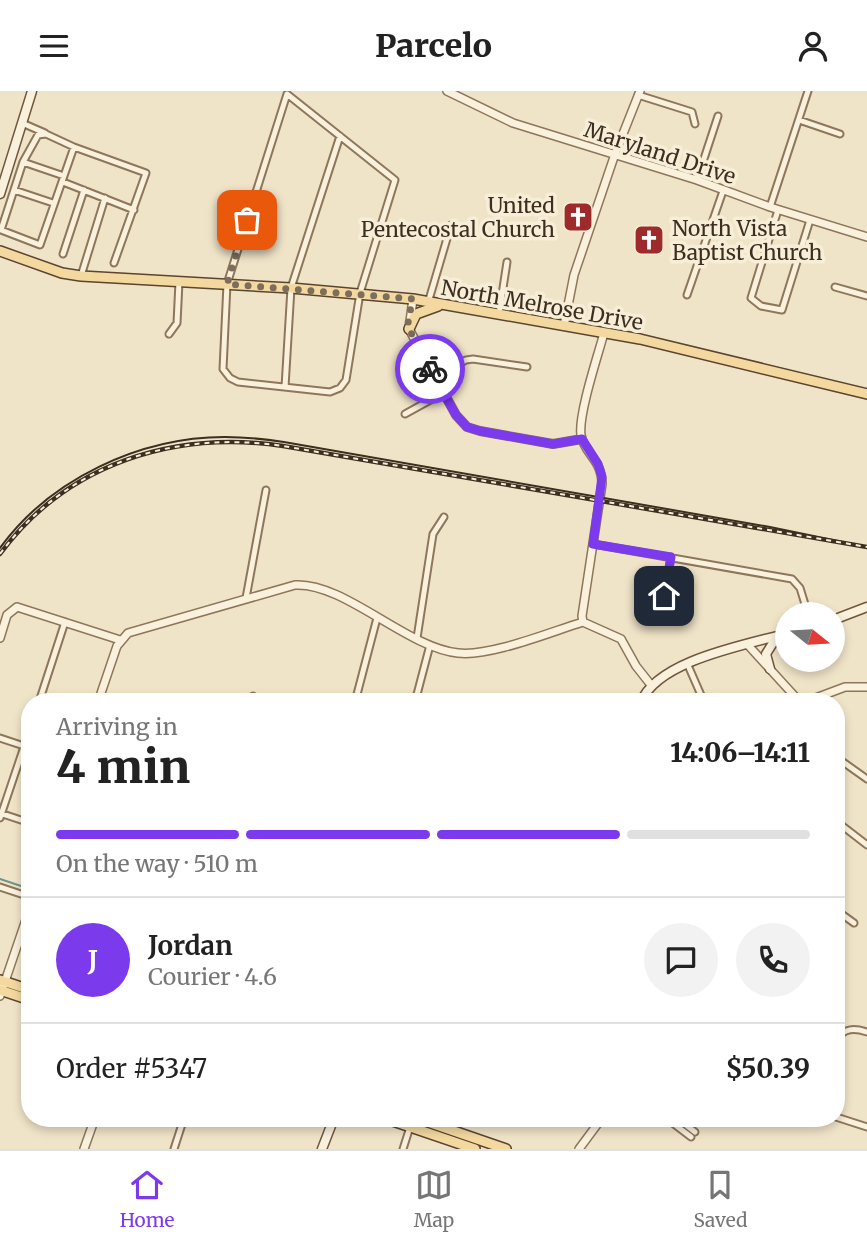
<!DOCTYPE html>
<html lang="en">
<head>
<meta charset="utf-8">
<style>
	body { margin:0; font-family:Merriweather,serif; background:#f2f2f2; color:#222; height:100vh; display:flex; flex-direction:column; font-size:26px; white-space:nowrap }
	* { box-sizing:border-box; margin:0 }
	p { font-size:23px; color:#767676 }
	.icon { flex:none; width:38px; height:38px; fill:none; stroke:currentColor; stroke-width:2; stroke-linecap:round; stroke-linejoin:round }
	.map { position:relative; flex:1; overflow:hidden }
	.drawer { position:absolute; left:21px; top:602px; width:824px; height:434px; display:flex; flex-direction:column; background:#fff; border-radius:28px; box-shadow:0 4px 10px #0003 }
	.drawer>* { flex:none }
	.needle { width:46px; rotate:108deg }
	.tools { position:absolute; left:775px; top:511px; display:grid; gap:14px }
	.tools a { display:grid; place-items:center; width:70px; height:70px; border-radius:50%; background:#fff; box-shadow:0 4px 10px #0003; font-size:35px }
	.pin { position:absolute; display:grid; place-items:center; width:60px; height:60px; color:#fff; margin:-30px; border-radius:14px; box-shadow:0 4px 10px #0006 }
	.courier { position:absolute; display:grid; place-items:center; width:70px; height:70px; margin:-35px; border:5px solid #7c3aed; border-radius:50%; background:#fff; color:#222; box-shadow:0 2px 9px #0007 }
	.summary em { font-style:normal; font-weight:800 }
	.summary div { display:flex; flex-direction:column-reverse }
	.summary { display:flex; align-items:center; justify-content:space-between; height:119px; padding:0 35px }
	h1 { font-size:46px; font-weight:800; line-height:52px }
	.bar { display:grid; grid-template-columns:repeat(4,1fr); gap:10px 7px; align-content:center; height:84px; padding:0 35px }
	.bar i { height:9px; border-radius:5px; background:#e0e0e0 }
	.bar .selected { background:#7c3aed }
	.bar p { grid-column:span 4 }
	.line { display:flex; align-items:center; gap:18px; padding:0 35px; border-top:2px solid #e0e0e0 }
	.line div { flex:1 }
	.round { display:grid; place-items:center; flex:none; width:74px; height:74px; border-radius:37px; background:#f2f2f2 }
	header { display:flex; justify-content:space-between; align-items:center; height:91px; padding:0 35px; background:#fff; font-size:32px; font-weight:800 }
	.menu { display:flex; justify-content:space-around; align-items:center; height:98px; border-top:2px solid #e0e0e0; background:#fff; font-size:19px; color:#767676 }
	.menu a { display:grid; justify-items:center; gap:4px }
	.menu .selected { color:#7c3aed }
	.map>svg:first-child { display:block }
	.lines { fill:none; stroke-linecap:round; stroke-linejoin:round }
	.stream { stroke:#6f938a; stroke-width:2 }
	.minor-casing { stroke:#8d765c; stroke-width:9 }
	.tertiary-casing { stroke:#8d765c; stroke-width:10 }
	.secondary-casing { stroke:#6f573f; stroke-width:11 }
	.primary-casing { stroke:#5b4430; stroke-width:12 }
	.minor { stroke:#faf1dc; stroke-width:5 }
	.tertiary { stroke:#faf1dc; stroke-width:7 }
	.secondary { stroke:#faf1dc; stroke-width:8 }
	.primary { stroke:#f3d9a0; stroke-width:9 }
	.tram { stroke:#3d2e20; stroke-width:2 }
	.rail-casing { stroke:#3d2e20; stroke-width:4.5 }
	.rail { stroke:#f7eed8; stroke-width:2; stroke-dasharray:5; stroke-linecap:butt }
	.done { stroke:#7c6e5b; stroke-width:7; stroke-dasharray:0 12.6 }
	.route { stroke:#7c3aed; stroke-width:9 }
	.labels { text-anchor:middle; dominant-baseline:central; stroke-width:7; stroke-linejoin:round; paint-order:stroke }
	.street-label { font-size:21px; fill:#3d2e20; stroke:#f7eed8 }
	.poi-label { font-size:21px; fill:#3d2e20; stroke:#f7eed8; text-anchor:end }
</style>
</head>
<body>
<header><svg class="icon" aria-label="menu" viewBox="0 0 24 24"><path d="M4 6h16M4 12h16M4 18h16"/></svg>Parcelo<svg class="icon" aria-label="person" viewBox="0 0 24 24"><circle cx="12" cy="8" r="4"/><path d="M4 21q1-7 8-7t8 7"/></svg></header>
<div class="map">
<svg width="867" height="1058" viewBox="0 0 867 1058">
	<rect width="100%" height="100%" fill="#f0e4c8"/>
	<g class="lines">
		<path class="stream" d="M0,788L30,798"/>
		<g class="minor-casing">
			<path id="minor" d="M287,3L395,89L360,202L346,289L340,297L330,301L238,291L230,287L223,278L227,193Z
				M638,4L692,21L695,33
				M799,29L840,43
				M22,32L45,42
				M74,56L40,154L1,139L23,71L38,44L46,43L74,56L146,82L114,172
				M23,71L64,85
				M697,89L718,25
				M63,91L134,119
				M14,99L53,112
				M770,116L808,0
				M778,119L751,207L761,215L782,219L810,129
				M63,163L84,99
				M81,185L105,107
				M835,196L867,205
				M687,204L723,100
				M428,212L451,134
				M499,223L507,171
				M169,243L177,232L179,191
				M434,286L466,269L473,268L527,276
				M285,296L291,197L340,45
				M405,323L443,302
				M593,453L792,488L800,497L808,523
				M664,505L671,466
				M246,507L266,399
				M417,547L433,443L444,426
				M687,572L704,611
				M39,611L65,531
				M251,611L253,605
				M355,611L377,527
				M415,611L430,554
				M0,647L30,657
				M836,666L867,688
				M0,722L30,732
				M0,727L30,638
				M836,730L867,754
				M0,796L30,806
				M836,819L854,832
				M836,948C845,937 854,937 867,941
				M836,1026L867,1036
				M666,1027L691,1046
				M677,1027L695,1041
				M174,1058L184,1027
				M403,1058L410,1036"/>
		</g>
		<g class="tertiary-casing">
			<path id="tertiary" d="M447,0L513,32L697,89L770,116L867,146
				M413,208L409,238L456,324L467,336L480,340L553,353L582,348
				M564,235L574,184L615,63L640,0
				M604,242C598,264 578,324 581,344C584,363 602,368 602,393L582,525L583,531L621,548L636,575L651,594
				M0,547L7,524L17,516L120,549
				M747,553L800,611
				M98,611L117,555L128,542L295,494C344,491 407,557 458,562C490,566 550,541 583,531
				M805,611L845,596H867
				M0,905L30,817
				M84,1058L95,1027
				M579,1058L602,1027"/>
		</g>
		<g class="secondary-casing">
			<path id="secondary" d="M0,103L32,0
				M833,529L867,516
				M770,578L766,563L776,547
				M641,611C658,569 746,554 788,542
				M322,1058L334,1027"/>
		</g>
		<g class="primary-casing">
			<path id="primary" d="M0,160L62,182L81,185L291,197L413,208L640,248L867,303
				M409,238L416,223L438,215
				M0,889L30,899
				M0,899L30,909
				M384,1027L475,1058
				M416,1027L506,1058"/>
		</g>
		<use href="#minor" class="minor"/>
		<use href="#tertiary" class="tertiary"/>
		<use href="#secondary" class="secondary"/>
		<use href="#primary" class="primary"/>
		<path class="tram" d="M0,457C50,388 140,346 225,346C245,346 264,348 284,351L770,436L867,456"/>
		<g class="rail-casing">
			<path id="rail" d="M0,463C67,372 175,339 283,355L867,456"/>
		</g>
		<use href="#rail" class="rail"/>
	</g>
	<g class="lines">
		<path class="done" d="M247,129L227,193L413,208L408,229L409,238L430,278"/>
		<path class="route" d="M430,278L456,324L467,336L480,340L553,353L582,348L598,373L602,386L593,453L671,466L664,505"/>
	</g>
	<defs>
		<g id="church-square" transform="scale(1.575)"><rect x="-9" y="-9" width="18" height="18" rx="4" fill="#9e2a2b" stroke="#f7eed8"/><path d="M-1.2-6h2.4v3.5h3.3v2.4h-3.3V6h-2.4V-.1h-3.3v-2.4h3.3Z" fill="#fff"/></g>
	</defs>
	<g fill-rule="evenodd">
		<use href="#church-square" x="578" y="126"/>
		<use href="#church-square" x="649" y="149"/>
	</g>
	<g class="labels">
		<g class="street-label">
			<text transform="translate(660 62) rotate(18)">Maryland Drive</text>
			<text transform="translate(542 214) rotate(10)">North Melrose Drive</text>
		</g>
		<g class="poi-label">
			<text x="555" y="114">United<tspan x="555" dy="24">Pentecostal Church</tspan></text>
			<text x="672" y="137" text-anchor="start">North Vista<tspan x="672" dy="24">Baptist Church</tspan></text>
		</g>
	</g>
</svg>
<div class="tools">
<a><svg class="needle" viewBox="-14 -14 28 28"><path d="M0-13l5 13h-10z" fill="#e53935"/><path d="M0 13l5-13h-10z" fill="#767676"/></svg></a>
</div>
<div class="pin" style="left:247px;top:129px;background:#ea580c"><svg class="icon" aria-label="bag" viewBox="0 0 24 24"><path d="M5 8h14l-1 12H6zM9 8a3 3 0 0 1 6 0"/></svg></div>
<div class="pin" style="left:664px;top:505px;background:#1f2937"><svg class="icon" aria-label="home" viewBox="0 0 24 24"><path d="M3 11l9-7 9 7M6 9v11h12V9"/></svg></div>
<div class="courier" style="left:430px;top:278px"><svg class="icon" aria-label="bike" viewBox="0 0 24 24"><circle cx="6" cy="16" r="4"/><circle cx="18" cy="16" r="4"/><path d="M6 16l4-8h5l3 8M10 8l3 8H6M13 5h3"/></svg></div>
<section class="drawer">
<div class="summary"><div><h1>4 min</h1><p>Arriving in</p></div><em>14:06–14:11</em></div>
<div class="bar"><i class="selected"></i><i class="selected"></i><i class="selected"></i><i></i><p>On the way · 510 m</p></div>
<div class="line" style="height:126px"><b class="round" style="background:#7c3aed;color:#fff">J</b><div><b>Jordan</b><p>Courier · 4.6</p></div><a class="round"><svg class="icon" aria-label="chat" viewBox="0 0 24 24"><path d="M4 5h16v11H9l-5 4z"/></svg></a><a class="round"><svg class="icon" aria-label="phone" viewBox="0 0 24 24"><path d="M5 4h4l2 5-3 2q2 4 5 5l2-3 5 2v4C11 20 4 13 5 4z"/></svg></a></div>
<div class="line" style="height:91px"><div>Order #5347</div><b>$50.39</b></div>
</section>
</div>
<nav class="menu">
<a class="selected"><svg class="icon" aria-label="home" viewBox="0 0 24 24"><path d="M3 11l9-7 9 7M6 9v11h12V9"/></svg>Home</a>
<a><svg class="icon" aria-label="map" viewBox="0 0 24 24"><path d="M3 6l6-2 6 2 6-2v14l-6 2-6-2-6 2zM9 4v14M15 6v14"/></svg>Map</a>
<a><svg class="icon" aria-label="saved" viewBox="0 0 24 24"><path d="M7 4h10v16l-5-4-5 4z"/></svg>Saved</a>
</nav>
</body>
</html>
